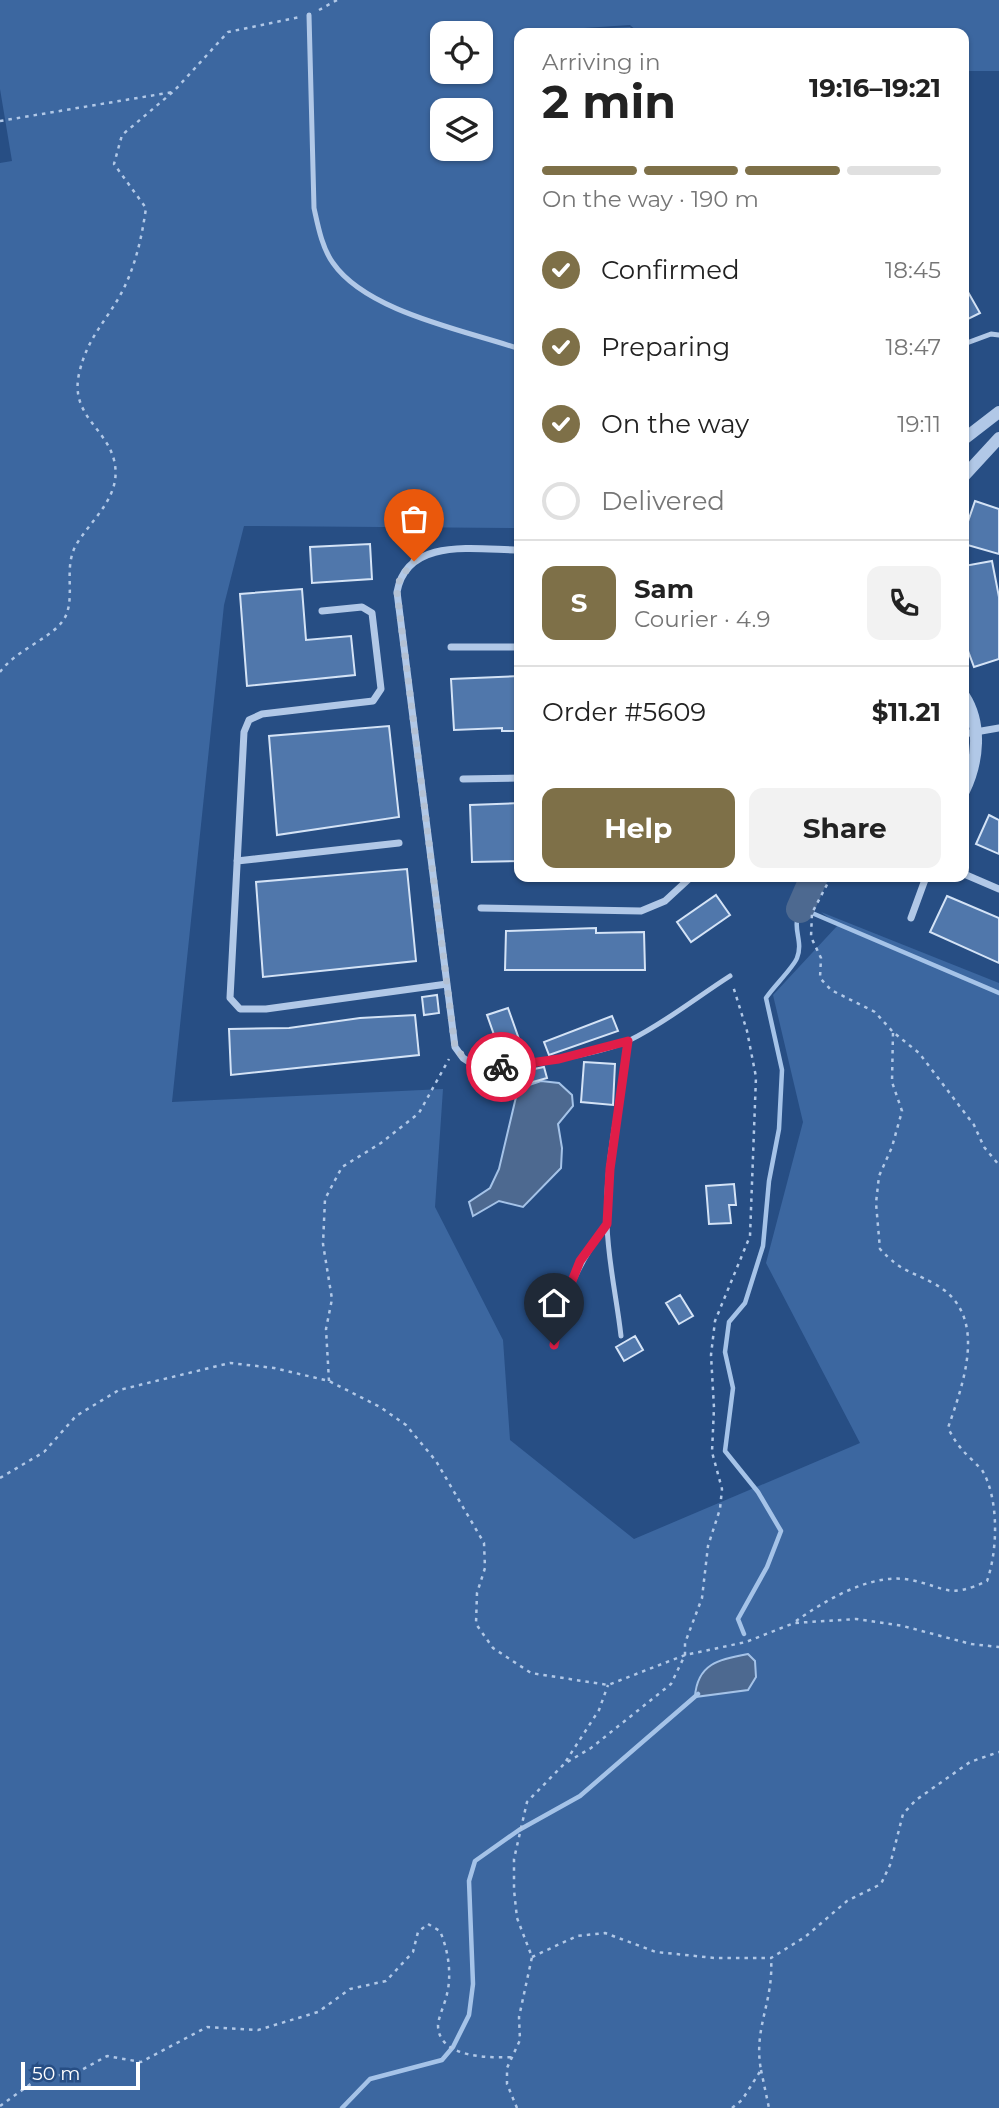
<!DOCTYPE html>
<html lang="en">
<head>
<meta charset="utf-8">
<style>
	body { margin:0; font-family:Montserrat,sans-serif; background:#f2f2f2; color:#222; height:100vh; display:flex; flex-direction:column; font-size:26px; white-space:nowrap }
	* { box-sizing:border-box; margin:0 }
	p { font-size:23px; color:#767676 }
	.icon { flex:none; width:38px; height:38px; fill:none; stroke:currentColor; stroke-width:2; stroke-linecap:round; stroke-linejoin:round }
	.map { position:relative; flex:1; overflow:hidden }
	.drawer { position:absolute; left:514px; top:28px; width:455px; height:854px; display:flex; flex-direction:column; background:#fff; border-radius:14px; box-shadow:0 2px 5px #0004 }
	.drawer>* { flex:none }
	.fabs { position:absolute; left:430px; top:21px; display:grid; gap:14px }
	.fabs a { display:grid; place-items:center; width:63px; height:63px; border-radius:14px; background:#fff; box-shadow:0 2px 5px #0004; font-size:35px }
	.scale { position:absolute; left:21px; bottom:18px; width:119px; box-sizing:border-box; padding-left:7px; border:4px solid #fff; border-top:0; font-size:19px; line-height:24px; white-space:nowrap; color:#fff; -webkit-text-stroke:5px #274e84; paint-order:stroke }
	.pin { position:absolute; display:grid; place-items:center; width:60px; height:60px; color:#fff; margin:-72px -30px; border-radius:50% 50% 50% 0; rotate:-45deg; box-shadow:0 0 7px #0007 }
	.pin .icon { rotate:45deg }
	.courier { position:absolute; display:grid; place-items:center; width:70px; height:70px; margin:-35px; border:5px solid #e11d48; border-radius:50%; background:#fff; color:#222; box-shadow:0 2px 9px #0007 }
	.head em { font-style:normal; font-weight:700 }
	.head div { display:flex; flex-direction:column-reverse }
	.head { display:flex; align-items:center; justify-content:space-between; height:119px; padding:0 28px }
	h1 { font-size:46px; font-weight:700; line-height:52px }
	.bar { display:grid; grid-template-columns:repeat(4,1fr); gap:10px 7px; align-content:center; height:84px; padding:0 28px }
	.bar i { height:9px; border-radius:5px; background:#e0e0e0 }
	.bar .selected { background:#7e7048 }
	.bar p { grid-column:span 4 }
	.line { display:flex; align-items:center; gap:18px; padding:0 28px; border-top:2px solid #e0e0e0 }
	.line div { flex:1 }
	.round { display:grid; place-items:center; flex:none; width:74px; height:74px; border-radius:14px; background:#f2f2f2 }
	ol { padding:0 28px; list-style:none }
	li { display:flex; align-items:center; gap:21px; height:77px }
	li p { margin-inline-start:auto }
	li .icon { padding:7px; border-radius:50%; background:#7e7048; color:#fff; stroke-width:4 }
	li:last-child { color:#767676 }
	li i { width:38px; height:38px; border:4px solid #e0e0e0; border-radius:50% }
	.action { display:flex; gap:14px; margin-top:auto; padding:14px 28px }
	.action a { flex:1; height:80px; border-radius:14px; background:#7e7048; color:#fff; font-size:28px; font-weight:700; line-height:80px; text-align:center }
	.action a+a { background:#f2f2f2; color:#222 }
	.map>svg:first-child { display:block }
	.green { fill:#3c67a0; fill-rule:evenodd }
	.water { fill:#4d6990; stroke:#a5c3e8; stroke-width:2 }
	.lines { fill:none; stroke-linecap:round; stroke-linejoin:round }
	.stream { stroke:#a5c3e8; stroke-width:4.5 }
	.river { stroke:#4d6990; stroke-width:28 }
	.building { fill:#5077ab; stroke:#d4e3f6; stroke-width:2 }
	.path { stroke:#b1c8e7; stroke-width:2.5; stroke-dasharray:3.5 5; stroke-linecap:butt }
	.service { stroke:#b1c8e7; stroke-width:5 }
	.minor { stroke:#b1c8e7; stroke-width:7 }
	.tertiary { stroke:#b1c8e7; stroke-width:12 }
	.done { stroke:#b3c1d4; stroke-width:7; stroke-dasharray:0 12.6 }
	.route { stroke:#e11d48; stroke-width:9 }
</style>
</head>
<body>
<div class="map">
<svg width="999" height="2108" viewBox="0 0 999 2108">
	<rect width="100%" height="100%" fill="#274e84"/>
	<path class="green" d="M0,0H999V71H964V33H639L630,25L523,32L630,27L636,33H520V528L244,526L224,605L172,1102L443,1089L435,1207L503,1340L510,1440L634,1539L860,1443L766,1263L803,1122L773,995L838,925L821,912L999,983V2108H0V163L12,161L0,89ZM443,33H481V72H443ZM443,110H481V149H443Z"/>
	<path class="water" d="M541,1081L559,1083L572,1095L573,1106L558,1124L562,1148L561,1168L523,1207L499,1201L473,1216L469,1202L490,1188L499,1169L516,1097L523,1087Z
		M748,1654L755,1661L756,1677L748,1690L695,1697C697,1664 719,1659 748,1654Z"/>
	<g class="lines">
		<path class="stream" d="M744,1634L738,1619L767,1567L781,1531L758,1492L725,1451L733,1388L725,1352L729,1322L745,1303L763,1246L769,1181L779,1129L782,1070L766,998C773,987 793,968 797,958C804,940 791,930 800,909L812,913L999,993
			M342,2108L370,2079L442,2060L453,2047L469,2015L473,1984L469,1881L475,1861L519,1830L580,1796L698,1694"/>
		<path class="river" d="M800,909L814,877"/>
	</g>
	<path class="building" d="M964,285L980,313L964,321Z
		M975,501L999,509V554L964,544V533Z
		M370,544L372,579L312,583L310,547Z
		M992,561L999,597V659L974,667L964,640V566Z
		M302,589L306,640L351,636L355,675L247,686L240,594Z
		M520,676V731H502V728L454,730L451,679Z
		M389,726L399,817L277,835L269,736Z
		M520,803V861L472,862L470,805Z
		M989,815L999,820V854L976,844Z
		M407,869L416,961L263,977L256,882Z
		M716,895L730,915L691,942L677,922Z
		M947,896L999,918V963L930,932Z
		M596,928V933L644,932L645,970H505L506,931Z
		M437,995L439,1013L424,1015L422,997Z
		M508,1008L519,1039L498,1046L487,1015Z
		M415,1015L419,1055L231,1075L229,1029L289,1028L360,1018Z
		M612,1016L618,1031L549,1055L544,1042Z
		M584,1062L615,1064L613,1105L581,1102Z
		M544,1067L547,1078L507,1089L504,1075Z
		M734,1184L736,1205H729L731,1223L709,1224L706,1186Z
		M680,1295L693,1316L679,1324L666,1303Z
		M635,1336L643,1350L624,1361L616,1347Z"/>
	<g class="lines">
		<path class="path" d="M319,10L337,0
			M0,121L173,92
			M0,672C16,650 48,640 62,622C78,601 62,570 76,545C92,518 123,496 114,460C106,428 70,415 79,374C87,337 107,321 123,290C136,264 142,236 146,208L114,164L122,135L174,91L228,32L300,17
			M831,877L812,913L811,937L821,958L820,978L831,990L875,1012L893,1032L919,1053L974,1125L984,1147L999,1165
			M329,1381L326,1329L332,1299L323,1244L325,1199L342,1167L381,1143L419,1113L449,1059
			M0,1478L44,1452L76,1416L119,1390L230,1363L274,1368L329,1381L380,1407L406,1425L436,1461L484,1543L485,1568L477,1593L476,1624L493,1648L531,1673L608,1685L685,1655L746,1642L794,1623L856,1619L903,1626L971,1644L999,1647
			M796,1621C826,1600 872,1572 911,1580C948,1588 948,1599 987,1581C998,1550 999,1498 982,1470C966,1453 960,1451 948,1428C964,1381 990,1313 933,1283C907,1269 903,1273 880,1249L876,1203L879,1176L892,1147L902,1111L892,1082L893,1032
			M566,1761L599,1710L608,1685
			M532,1957L577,1936L605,1933L656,1952L715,1958H771L805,1937L847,1901L881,1884L890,1865L903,1814L916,1800L970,1762L999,1752
			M761,2070L769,2108
			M0,2106L39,2078L76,2073L107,2056L141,2062L207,2027L258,2030L318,2012L350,1989L386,1981L413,1952L418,1932L428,1924L440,1931C448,1950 452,1973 447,1994C445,2004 439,2015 438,2025C438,2059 492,2058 514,2057
			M517,2108L507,2084V2068L520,2040L519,2017L532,1957L517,1918L514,1890V1859L527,1802L564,1764L591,1748L671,1684L685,1655V1643L702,1598L708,1546L720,1509L722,1489L712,1452L714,1408L711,1355L715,1321L750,1236L756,1077L747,1031L733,986
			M732,2108L742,2100L761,2070C753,2028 774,2002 771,1958"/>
		<path class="service" d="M309,15L314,208C318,226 322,248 333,263C367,312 464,330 520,349
			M964,344L991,334L999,335
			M477,1067C508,1070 602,1054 630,1040C665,1023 697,997 730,976
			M621,1336C617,1299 608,1262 607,1224C604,1164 620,1101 629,1041
			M554,1345C565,1294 577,1266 607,1224"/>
		<path class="minor" d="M322,611L362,607L372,613L381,689L373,701L262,714L249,720L244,732L230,998L240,1009H266L447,984
			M451,647H520
			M964,734L999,728
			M463,779L520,778
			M237,861L399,843
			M964,874L999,889
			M481,908L641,911L665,901L691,877
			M911,918L926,877
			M477,1067L463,1058L455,1047L397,592C407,536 477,550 520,550"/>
		<path class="tertiary" d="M964,439L999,412
			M964,476L999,438
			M964,696C982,724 978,762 964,791"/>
	</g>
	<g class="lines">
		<path class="done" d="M414,561L400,578L397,592L455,1047C467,1063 480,1070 501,1067"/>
		<path class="route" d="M501,1067L559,1059L628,1041L610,1169L607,1224L580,1261L562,1306L554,1345"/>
	</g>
</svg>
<div class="fabs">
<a><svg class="icon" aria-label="locate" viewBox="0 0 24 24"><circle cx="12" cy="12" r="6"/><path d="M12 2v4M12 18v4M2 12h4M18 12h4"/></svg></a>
<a><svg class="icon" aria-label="layers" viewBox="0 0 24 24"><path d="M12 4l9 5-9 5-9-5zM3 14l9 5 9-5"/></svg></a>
</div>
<div class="scale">50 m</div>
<div class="pin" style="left:414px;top:561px;background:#ea580c"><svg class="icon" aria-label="bag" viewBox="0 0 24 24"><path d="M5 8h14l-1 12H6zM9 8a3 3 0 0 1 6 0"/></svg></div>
<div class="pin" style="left:554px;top:1345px;background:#1f2937"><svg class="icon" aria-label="home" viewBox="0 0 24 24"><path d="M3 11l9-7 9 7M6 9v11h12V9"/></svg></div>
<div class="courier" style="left:501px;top:1067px"><svg class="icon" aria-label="bike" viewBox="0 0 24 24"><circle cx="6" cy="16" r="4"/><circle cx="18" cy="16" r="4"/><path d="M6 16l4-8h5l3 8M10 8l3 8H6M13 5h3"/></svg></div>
<section class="drawer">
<div class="head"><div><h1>2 min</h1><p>Arriving in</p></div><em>19:16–19:21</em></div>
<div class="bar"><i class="selected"></i><i class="selected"></i><i class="selected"></i><i></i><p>On the way · 190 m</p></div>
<ol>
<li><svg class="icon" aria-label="check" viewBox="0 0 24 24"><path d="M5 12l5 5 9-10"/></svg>Confirmed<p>18:45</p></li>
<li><svg class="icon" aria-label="check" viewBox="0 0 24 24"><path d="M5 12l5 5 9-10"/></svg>Preparing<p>18:47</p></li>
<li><svg class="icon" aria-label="check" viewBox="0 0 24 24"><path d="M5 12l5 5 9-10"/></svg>On the way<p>19:11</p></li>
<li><i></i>Delivered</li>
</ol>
<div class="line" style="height:126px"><b class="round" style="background:#7e7048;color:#fff">S</b><div><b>Sam</b><p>Courier · 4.9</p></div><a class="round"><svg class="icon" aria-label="phone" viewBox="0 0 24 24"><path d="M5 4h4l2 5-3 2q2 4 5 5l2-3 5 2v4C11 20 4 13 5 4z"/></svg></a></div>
<div class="line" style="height:91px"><div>Order #5609</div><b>$11.21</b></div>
<div class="action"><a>Help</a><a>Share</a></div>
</section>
</div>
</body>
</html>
